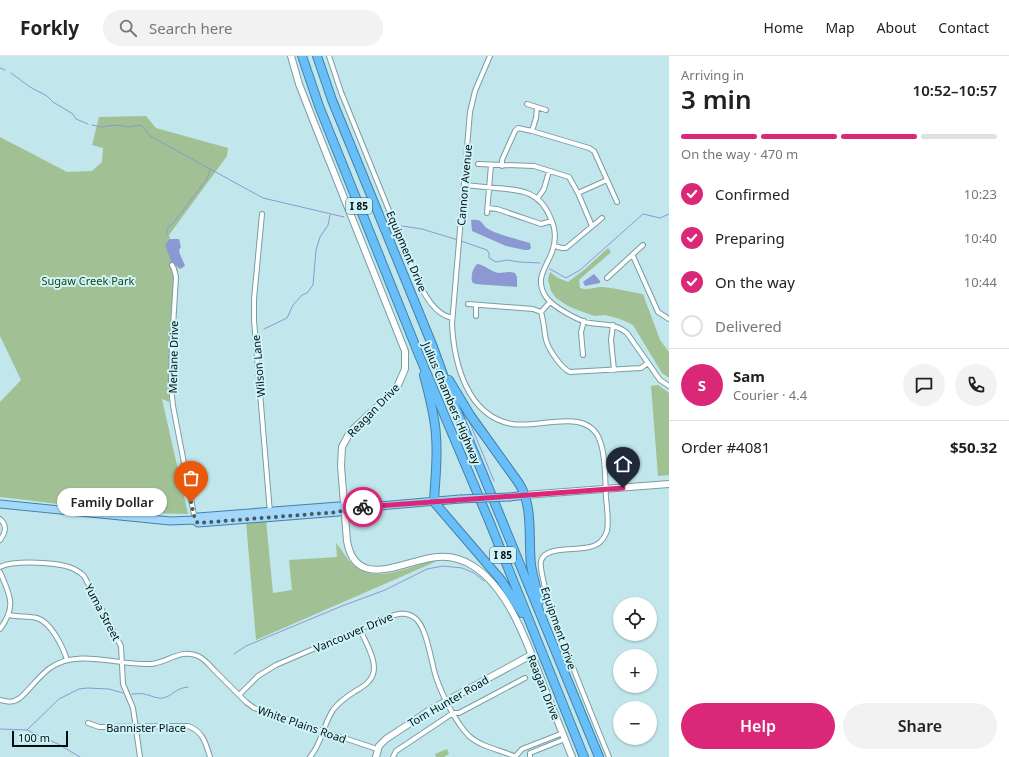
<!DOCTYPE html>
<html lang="en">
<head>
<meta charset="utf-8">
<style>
	body { margin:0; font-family:"Noto Sans",sans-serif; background:#f2f2f2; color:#222; height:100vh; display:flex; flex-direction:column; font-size:15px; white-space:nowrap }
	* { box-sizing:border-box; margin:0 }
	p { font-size:13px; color:#767676 }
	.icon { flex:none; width:22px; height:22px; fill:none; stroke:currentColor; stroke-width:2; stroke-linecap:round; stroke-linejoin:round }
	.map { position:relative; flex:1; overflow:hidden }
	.drawer { display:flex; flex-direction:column; background:#fff; width:340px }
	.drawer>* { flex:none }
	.buttons { position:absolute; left:613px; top:541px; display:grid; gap:8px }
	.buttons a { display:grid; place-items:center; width:44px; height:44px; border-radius:50%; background:#fff; box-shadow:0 1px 3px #0004; font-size:20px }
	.scale { position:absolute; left:12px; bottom:10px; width:56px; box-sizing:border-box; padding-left:4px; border:2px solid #020e0f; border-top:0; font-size:11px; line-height:14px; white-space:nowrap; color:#020e0f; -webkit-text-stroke:3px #cef4f9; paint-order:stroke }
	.pin { position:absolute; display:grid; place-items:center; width:34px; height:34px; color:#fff; margin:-41px -17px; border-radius:50% 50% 50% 0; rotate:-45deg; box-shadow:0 0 4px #0007 }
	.pin .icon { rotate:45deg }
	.courier { position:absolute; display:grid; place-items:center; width:40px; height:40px; margin:-20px; border:3px solid #db2777; border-radius:50%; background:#fff; color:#222; box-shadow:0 1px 5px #0007 }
	.bubble { position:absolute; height:28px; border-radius:14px; background:#fff; box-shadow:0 1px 3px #0004; font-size:13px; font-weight:600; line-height:28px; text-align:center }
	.summary em { font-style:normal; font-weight:600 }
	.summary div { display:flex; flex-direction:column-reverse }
	.summary { display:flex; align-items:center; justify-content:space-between; height:68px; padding:0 12px }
	h1 { font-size:26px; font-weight:600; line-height:30px }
	.bar { display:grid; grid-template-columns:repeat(4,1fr); gap:6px 4px; align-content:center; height:48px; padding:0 12px }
	.bar i { height:5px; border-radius:3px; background:#e0e0e0 }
	.bar .current { background:#db2777 }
	.bar p { grid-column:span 4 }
	.line { display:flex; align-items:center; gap:10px; padding:0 12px; border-top:1px solid #e0e0e0 }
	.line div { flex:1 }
	.round { display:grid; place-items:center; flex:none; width:42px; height:42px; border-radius:21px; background:#f2f2f2 }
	ol { padding:0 12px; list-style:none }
	li { display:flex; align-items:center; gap:12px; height:44px }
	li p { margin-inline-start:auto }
	li .icon { padding:4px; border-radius:50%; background:#db2777; color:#fff; stroke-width:4 }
	li:last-child { color:#767676 }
	li i { width:22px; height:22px; border:2px solid #e0e0e0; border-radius:50% }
	.button { display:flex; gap:8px; margin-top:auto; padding:8px 12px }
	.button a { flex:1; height:46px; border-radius:24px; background:#db2777; color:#fff; font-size:16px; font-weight:600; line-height:46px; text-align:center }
	.button a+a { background:#f2f2f2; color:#222 }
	header { display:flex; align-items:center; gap:24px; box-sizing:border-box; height:56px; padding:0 20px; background:#fff; border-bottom:1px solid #e0e0e0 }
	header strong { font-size:19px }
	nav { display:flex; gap:22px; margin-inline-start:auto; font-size:14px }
	.search { width:280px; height:36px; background:#f2f2f2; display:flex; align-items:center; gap:10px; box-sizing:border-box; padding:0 14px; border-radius:22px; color:#767676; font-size:15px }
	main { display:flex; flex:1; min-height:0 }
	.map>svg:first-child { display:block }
	.green { fill:#a1c094 }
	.water { fill:#8c98d2 }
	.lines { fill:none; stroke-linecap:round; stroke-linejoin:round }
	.stream { stroke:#8c98d2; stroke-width:1 }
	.street-casing { stroke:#799da2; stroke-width:6 }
	.secondary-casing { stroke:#799da2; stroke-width:8 }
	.primary-casing { stroke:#4480a7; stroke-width:9 }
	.highway-casing { stroke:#4480a7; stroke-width:10 }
	.street { stroke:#fff; stroke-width:4 }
	.secondary { stroke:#fff; stroke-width:6 }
	.primary { stroke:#a4d8fb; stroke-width:7 }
	.highway { stroke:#68bef9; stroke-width:8 }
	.primary-bridge-casing { stroke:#4480a7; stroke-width:9; stroke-linecap:butt }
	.primary-bridge { stroke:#a4d8fb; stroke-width:7 }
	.done { stroke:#455a5c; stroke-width:4; stroke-dasharray:0 7.2 }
	.route { stroke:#db2777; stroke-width:5 }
	.labels { text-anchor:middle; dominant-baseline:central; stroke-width:4; stroke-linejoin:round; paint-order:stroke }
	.shield { fill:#cef4f9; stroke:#3f5355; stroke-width:1 }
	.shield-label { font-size:10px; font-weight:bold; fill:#020e0f }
	.street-label { font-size:11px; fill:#020e0f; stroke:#cef4f9 }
	.park-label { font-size:11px; fill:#20440b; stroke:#cef4f9 }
</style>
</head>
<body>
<header>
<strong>Forkly</strong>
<div class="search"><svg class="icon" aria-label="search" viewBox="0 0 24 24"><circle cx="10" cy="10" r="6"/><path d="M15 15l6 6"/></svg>Search here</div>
<nav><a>Home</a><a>Map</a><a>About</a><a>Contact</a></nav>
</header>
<main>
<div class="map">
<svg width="669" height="701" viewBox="0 0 669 701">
	<rect width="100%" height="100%" fill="#c1e7ec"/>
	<path class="green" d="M146,60L156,72L228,92L227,100L169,179L178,215L174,281H169V346L162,343L188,458C125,458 62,448 0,441V346L21,324L0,280V81L67,116L92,115L102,106L103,92L92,89L99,61Z
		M608,192L611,196C601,206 589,214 579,224L580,232C588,235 594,231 602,231C616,232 630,236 643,238L660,284L669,296V322L662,317L633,269L620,263L605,259L595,260L583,256L568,250L556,242L551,235L548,224L550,216L558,222L568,226L584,214Z
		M658,329L669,337V419L658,420L651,330Z
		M266,464L273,537L292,534L289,504L337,501L336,487C342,494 347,503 353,509C374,528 406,512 429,506L435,505V506L256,584L246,466Z
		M447,693L449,698L444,701H436L435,698Z"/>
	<path class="water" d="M471,164C484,162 481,170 490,174C502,180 517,183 530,187L531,192L529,194H525L506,190L472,175Z
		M170,183H179L181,191L179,194C180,200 183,204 185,210L180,213L171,205L165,189Z
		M477,208C485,209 490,215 498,217C504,217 509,215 515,217L517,221V231L475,228L472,226C471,219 472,214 477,208Z
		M594,218L600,225V227L585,230L583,226Z"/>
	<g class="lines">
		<path class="stream" d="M0,12L5,14
			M11,17L30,31L47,40L53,46L73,58L76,63L88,68
			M92,69L101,71L116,69L129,71L141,69L150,80L263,142L344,161
			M402,170L422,173L458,184
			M167,179V173L175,165L207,123L210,114
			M461,185L487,194L489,197V202L496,206L507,204L519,206L540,207
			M550,213L566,222L580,214L643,158L660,162L669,158
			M264,273L287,262L293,249L302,239L307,237L313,229L316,194L320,181L328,169L330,159
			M470,367L494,425
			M234,598L246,590L342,550L385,534L427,513L443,510L462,512L474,517L484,525
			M132,638C136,638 140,637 144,638C150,639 157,643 163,642C173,640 175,632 188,631
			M0,673L27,674L58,688L80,701
			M27,674L59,643L79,633L87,632L109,633L123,637"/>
		<g class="street-casing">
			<path id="street" d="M329,0L341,36L418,226C426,241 435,258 452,262
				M490,0L475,35L470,56L452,268C454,307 467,360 512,368C539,373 588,350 600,385C606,401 605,424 606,442C607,452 609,465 607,475C605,480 603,484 599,487C585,498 546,487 541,505C540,510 542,518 543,523C549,552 561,578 571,606C583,638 596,669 609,701
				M527,48L546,54
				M532,75L536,62L537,52
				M478,108L534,110L569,121L578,137L592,170
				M502,110V104L515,75L518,72L532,75L589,92L594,95L617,146
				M465,129C475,130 485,131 495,132C522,134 540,135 551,163C556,174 556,185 552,196C546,212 534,223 546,241C552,250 578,265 590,267C603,269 615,267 627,277L660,324L669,330
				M578,137L607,124
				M537,143L544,133L549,115
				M488,152L497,153L541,168L552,165
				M487,157L491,109
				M262,158L254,243V264L270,457
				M554,190L562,192H566L602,162
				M633,200L658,256L669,263
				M172,209L174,213L176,221L172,287L171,330L173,350L195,464
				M607,222L643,189
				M468,248L533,253L541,256C544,266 544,275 546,284C549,294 561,312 570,316L641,312L648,307
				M541,256L550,246
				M476,260V249
				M613,269L611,284L614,314
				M583,299L581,276L584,265
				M0,463C8,470 5,477 0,484
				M0,511C14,504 60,506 74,513C78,515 81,517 84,520L121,590L123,628L133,652L140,701
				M0,516C10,539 17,550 0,573
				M9,559C18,561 28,560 37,562C51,566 63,591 67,604
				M239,639L258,620L276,609L383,563C394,559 405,554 415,562C427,571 431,606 436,621C442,639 456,667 469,680C481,691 501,694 516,701
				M0,644C8,646 13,647 20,642C30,633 39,620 50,612C78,592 119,610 151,608C167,607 181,592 198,600C205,603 210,610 216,616C226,626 236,636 246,646L254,652L377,693
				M88,667L99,671L188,670C203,675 206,688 210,701
				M310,701C322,687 323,669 333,654C339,646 346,641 354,636C359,633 365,630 369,625C382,611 366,588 360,573
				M393,701L396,695L453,657H459L525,622
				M515,701L522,693L563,677
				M530,701V697L565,683"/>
		</g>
		<g class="secondary-casing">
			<path id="secondary" d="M291,0L299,28L313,64L405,295V313L398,329L391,338L350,376L342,391L341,410L347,485C356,537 406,503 438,501C450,500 462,503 473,510C510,533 529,592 544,631C553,654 563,678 572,701
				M525,439L669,428
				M376,701L379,690L386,683L430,654L531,599"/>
		</g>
		<g class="primary-casing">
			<path id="primary" d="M510,441L525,439
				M0,448L170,465L195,464L198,461L339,450L345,453
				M195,464L198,467L339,456L345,453L460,443"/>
		</g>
		<g class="highway-casing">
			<path id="highway" d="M302,0L319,50L419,299L490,467L584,701
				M317,0L332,44L433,291L450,338L599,701
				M424,319C429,339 435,359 436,380C438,402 435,424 434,446L501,524L522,557
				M449,324L470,359L518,426C534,449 528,482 531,509C533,521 537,534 539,546"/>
		</g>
		<use href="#street" class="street"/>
		<use href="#secondary" class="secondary"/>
		<use href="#primary" class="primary"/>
		<use href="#highway" class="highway"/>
		<g class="primary-bridge-casing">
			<path id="primary-bridge" d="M460,443L510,441"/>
		</g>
		<use href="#primary-bridge" class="primary-bridge"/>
	</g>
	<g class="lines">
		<path class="done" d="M191,446L195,464L198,467L339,456L345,453L363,451"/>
		<path class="route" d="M363,451L623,432"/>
	</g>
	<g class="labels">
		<g class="shield">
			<rect x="346" y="142" width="26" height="16" rx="3"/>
			<rect x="490" y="491" width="26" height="16" rx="3"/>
		</g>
		<g class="shield-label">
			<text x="359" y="150">I 85</text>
			<text x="503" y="499">I 85</text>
		</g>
		<g class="street-label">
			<text transform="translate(464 129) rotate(-85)">Cannon Avenue</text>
			<text transform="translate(407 195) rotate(67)">Equipment Drive</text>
			<text transform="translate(173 301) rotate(-89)">Merlane Drive</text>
			<text transform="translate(258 310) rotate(-95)">Wilson Lane</text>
			<text transform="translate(452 347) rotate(67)">Julius Chambers Highway</text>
			<text transform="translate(373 354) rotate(-46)">Reagan Drive</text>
			<text transform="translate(103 556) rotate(62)">Yuma Street</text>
			<text transform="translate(559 572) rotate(71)">Equipment Drive</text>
			<text transform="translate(353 576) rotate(-23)">Vancouver Drive</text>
			<text transform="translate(544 631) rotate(68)">Reagan Drive</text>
			<text transform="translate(448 645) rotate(-30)">Tom Hunter Road</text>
			<text transform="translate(302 668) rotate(19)">White Plains Road</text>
			<text x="146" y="671">Bannister Place</text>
		</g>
		<g class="park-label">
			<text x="88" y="224">Sugaw Creek Park</text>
		</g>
	</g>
</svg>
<div class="buttons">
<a><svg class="icon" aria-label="locate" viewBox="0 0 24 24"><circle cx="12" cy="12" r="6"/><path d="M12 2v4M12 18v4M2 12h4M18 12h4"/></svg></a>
<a>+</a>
<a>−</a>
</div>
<div class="scale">100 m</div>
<div class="pin" style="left:191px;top:446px;background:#ea580c"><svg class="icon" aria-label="bag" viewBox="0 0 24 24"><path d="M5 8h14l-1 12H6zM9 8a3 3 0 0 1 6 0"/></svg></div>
<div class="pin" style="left:623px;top:432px;background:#1f2937"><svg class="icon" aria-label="home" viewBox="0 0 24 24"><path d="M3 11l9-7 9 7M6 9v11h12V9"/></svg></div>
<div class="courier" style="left:363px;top:451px"><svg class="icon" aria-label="bike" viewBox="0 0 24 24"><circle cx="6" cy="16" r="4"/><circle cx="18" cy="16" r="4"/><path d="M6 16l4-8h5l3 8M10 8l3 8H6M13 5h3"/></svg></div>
<div class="bubble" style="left:57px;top:432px;width:110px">Family Dollar</div>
</div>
<section class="drawer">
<div class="summary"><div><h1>3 min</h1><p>Arriving in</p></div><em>10:52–10:57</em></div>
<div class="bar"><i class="current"></i><i class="current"></i><i class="current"></i><i></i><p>On the way · 470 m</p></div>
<ol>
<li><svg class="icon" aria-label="check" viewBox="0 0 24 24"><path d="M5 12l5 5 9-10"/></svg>Confirmed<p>10:23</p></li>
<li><svg class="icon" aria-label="check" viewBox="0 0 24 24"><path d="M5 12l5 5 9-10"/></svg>Preparing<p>10:40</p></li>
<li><svg class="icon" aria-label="check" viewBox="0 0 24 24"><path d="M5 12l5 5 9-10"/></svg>On the way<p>10:44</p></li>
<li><i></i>Delivered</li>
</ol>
<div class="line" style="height:72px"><b class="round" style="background:#db2777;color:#fff">S</b><div><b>Sam</b><p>Courier · 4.4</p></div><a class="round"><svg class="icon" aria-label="chat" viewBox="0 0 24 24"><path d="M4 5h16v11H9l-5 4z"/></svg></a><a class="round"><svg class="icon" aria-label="phone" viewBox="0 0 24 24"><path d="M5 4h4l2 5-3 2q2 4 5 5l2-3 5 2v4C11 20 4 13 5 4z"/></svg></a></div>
<div class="line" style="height:52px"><div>Order #4081</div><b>$50.32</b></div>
<div class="button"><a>Help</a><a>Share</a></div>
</section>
</main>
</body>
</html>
